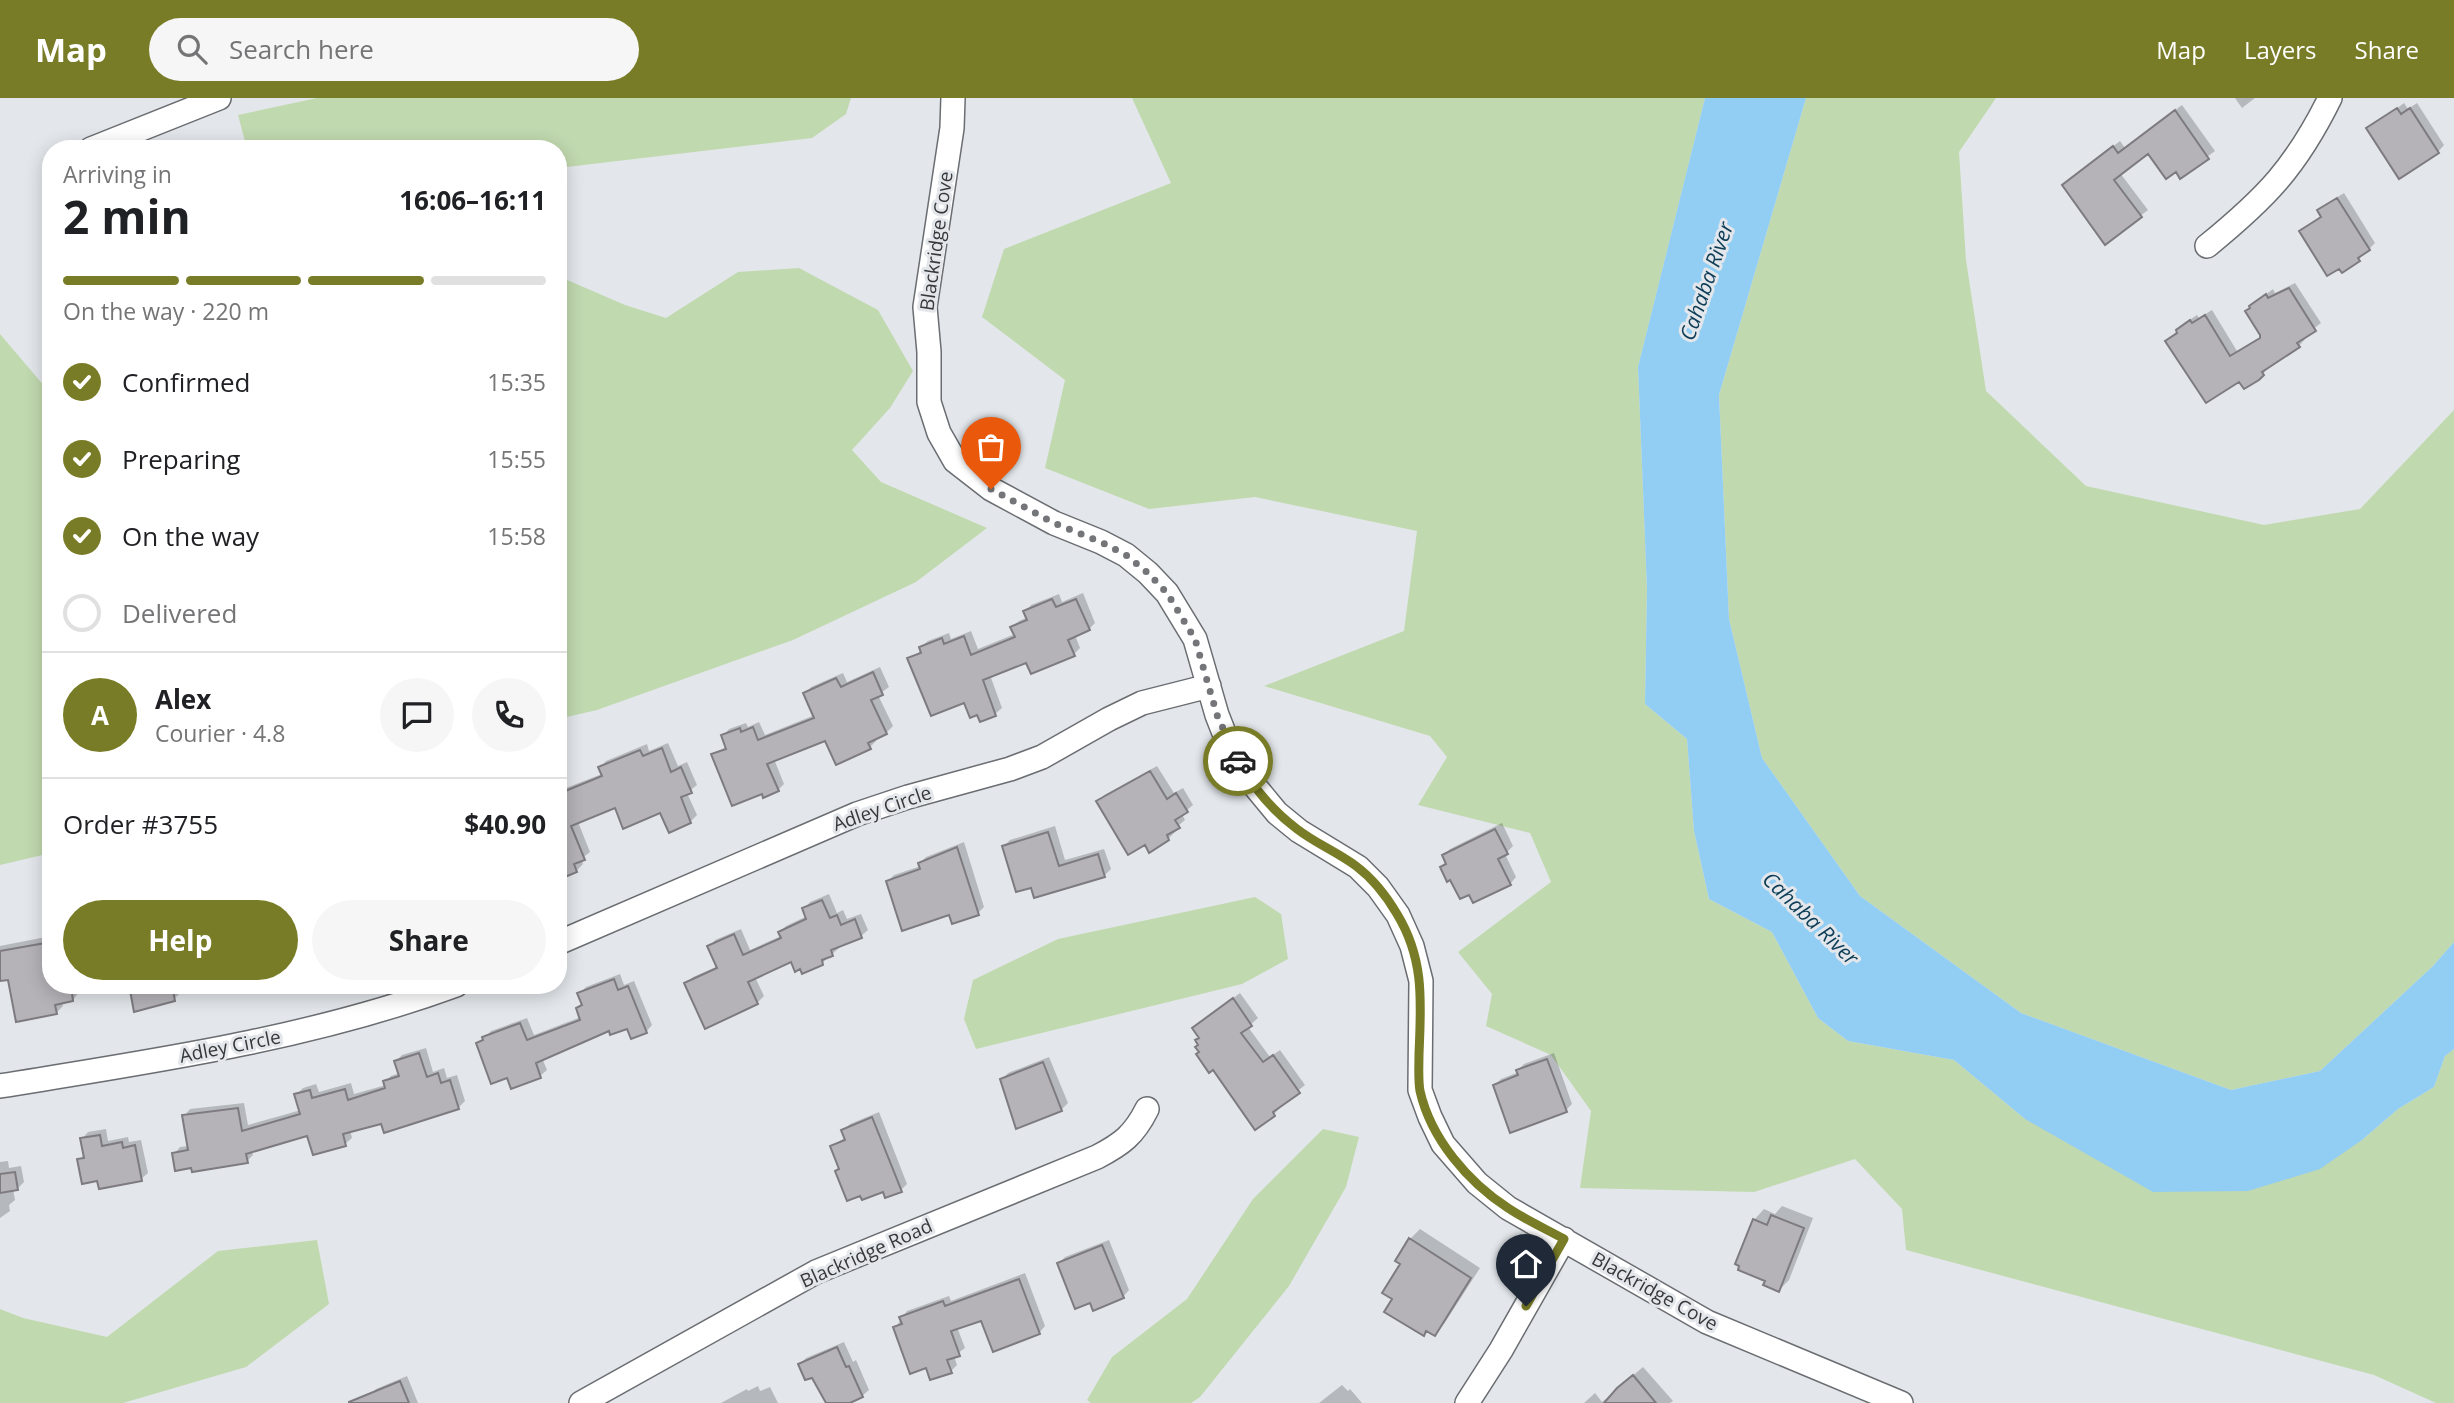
<!DOCTYPE html>
<html lang="en">
<head>
<meta charset="utf-8">
<style>
	body { margin:0; font-family:"Open Sans",sans-serif; background:#f6f6f6; color:#202124; height:100vh; display:flex; flex-direction:column; font-size:26px; white-space:nowrap }
	* { box-sizing:border-box; margin:0 }
	p { font-size:23px; color:#757577 }
	.icon { flex:none; width:38px; height:38px; fill:none; stroke:currentColor; stroke-width:2; stroke-linecap:round; stroke-linejoin:round }
	.map { position:relative; flex:1; overflow:hidden }
	.details { position:absolute; left:42px; top:42px; width:525px; height:854px; display:flex; flex-direction:column; background:#fff; border-radius:28px; box-shadow:0 4px 18px #0003 }
	.details>* { flex:none }
	.pin { position:absolute; display:grid; place-items:center; width:60px; height:60px; color:#fff; margin:-72px -30px; border-radius:50% 50% 50% 0; rotate:-45deg; box-shadow:0 0 7px #0007 }
	.pin .icon { rotate:45deg }
	.courier { position:absolute; display:grid; place-items:center; width:70px; height:70px; margin:-35px; border:5px solid #797c26; border-radius:50%; background:#fff; color:#222; box-shadow:0 2px 9px #0007 }
	.headline em { font-style:normal; font-weight:700 }
	.headline div { display:flex; flex-direction:column-reverse }
	.headline { display:flex; align-items:center; justify-content:space-between; height:119px; padding:0 21px }
	h1 { font-size:46px; font-weight:700; line-height:52px }
	.bar { display:grid; grid-template-columns:repeat(4,1fr); gap:10px 7px; align-content:center; height:84px; padding:0 21px }
	.bar i { height:9px; border-radius:5px; background:#e0e0e0 }
	.bar .active { background:#797c26 }
	.bar p { grid-column:span 4 }
	.line { display:flex; align-items:center; gap:18px; padding:0 21px; border-top:2px solid #e0e0e0 }
	.line div { flex:1 }
	.round { display:grid; place-items:center; flex:none; width:74px; height:74px; border-radius:37px; background:#f6f6f6 }
	ol { padding:0 21px; list-style:none }
	li { display:flex; align-items:center; gap:21px; height:77px }
	li p { margin-inline-start:auto }
	li .icon { padding:7px; border-radius:50%; background:#797c26; color:#fff; stroke-width:4 }
	li:last-child { color:#757577 }
	li i { width:38px; height:38px; border:4px solid #e0e0e0; border-radius:50% }
	.button { display:flex; gap:14px; margin-top:auto; padding:14px 21px }
	.button a { flex:1; height:80px; border-radius:42px; background:#797c26; color:#fff; font-size:28px; font-weight:700; line-height:80px; text-align:center }
	.button a+a { background:#f6f6f6; color:#202124 }
	header { display:flex; align-items:center; gap:42px; box-sizing:border-box; height:98px; padding:0 35px; background:#797c26; color:#fff }
	header strong { font-size:33px }
	nav { display:flex; gap:38px; margin-inline-start:auto; font-size:24px }
	.search { width:490px; height:63px; background:#f6f6f6; display:flex; align-items:center; gap:18px; box-sizing:border-box; padding:0 24px; border-radius:38px; color:#757577; font-size:26px }
	.map>svg:first-child { display:block }
	.green { fill:#c1d9af }
	.water { fill:#92cef4 }
	.shadow { fill:#0003 }
	.building { fill:#b5b3b8; stroke:#7d7b80; stroke-width:2 }
	.lines { fill:none; stroke-linecap:round; stroke-linejoin:round }
	.street-casing { stroke:#6a6d71; stroke-width:26 }
	.street { stroke:#fff; stroke-width:23 }
	.done { stroke:#737578; stroke-width:7; stroke-dasharray:0 12.6 }
	.route { stroke:#797c26; stroke-width:9 }
	.labels { text-anchor:middle; dominant-baseline:central; stroke-width:6; stroke-linejoin:round; paint-order:stroke }
	.street-label { font-size:19px; fill:#37383a; stroke:#e3e7eb }
	.water-label { font-size:21px; font-style:italic; fill:#0d3d57; stroke:#e3e7eb }
</style>
</head>
<body>
<header>
<strong>Map</strong>
<div class="search"><svg class="icon" aria-label="search" viewBox="0 0 24 24"><circle cx="10" cy="10" r="6"/><path d="M15 15l6 6"/></svg>Search here</div>
<nav><a>Map</a><a>Layers</a><a>Share</a></nav>
</header>
<div class="map">
<svg width="2454" height="1305" viewBox="0 0 2454 1305">
	<rect width="100%" height="100%" fill="#e3e7eb"/>
	<path class="green" d="M317,0H851L846,16L812,40L558,70V51H247L238,17Z
		M1132,0H1705L1638,269L1647,491L1645,606L1687,641L1694,733L1709,801L1772,834L1818,920L1848,943L1954,962L2025,1021L2362,1042L2398,1011L2434,989L2445,958L2454,951V1305H2436L2374,1277L1906,1152L1902,1111L1855,1061L1754,1094L1580,1090L1591,1013L1551,957L1486,928L1492,896L1458,854L1551,784L1530,735L1418,707L1447,659L1430,638L1264,588L1404,533L1417,433L1255,399L1149,411L1045,370L1065,282L982,219L1004,151L1171,85Z
		M1806,0H1996L1959,54L1966,162L1986,293L2086,388L2264,427L2360,411L2454,312V844L2433,868L2320,973L2231,992L2021,915L1860,798L1762,660L1729,521L1719,297Z
		M799,170L878,212L913,273L890,310L852,352L881,384L987,430L916,484L793,542L597,612L558,621V178L625,207L666,220L738,174Z
		M0,236L51,296V755L0,767Z
		M1255,799L1281,816L1288,861L1242,886L976,951L964,921L973,882L1058,841Z
		M1323,1031L1359,1039L1346,1089L1289,1188L1200,1299L1191,1305H1091L1087,1302L1112,1259L1187,1201L1253,1101Z
		M317,1142L329,1206L246,1269L123,1305H0V1211L23,1220L107,1239L218,1153Z"/>
	<path class="water" d="M1705,0H1806L1719,297L1729,521L1762,660L1860,798L2021,915L2231,992L2320,973L2433,868L2454,844V951L2445,958L2434,989L2398,1011L2362,1042L2320,1071L2248,1093L2153,1094L2025,1021L1954,962L1848,943L1818,920L1772,834L1709,801L1694,733L1687,641L1645,606L1647,491L1638,269Z"/>
	<path class="shadow" d="M2235,0H2255L2242,10Z
		M2404,5L2408,11L2417,5L2444,47L2438,54L2369,31Z
		M2182,7L2215,53L2181,78L2176,72L2149,54L2120,75L2148,112L2106,144L2071,81L2120,43L2125,50Z
		M2344,95L2375,145L2358,162L2301,133L2322,117L2319,112L2326,106Z
		M2295,185L2321,225L2303,239L2305,241L2299,248L2268,267L2269,269L2263,276L2244,288L2240,281L2167,243L2184,226L2197,217L2199,220L2212,212L2237,253L2262,238L2251,208L2273,191L2275,195Z
		M1083,495L1095,525L1089,531L1075,537L1080,550L1074,556L1027,563L990,577L1002,610L995,616L978,614L909,561L922,552L921,549L928,543L949,535L951,541L971,533L978,551L1015,536L1012,529L1019,523L1028,519L1025,514L1031,507L1059,496L1062,504Z
		M880,569L889,589L878,597L893,628L886,635L875,640L876,643L870,649L826,641L774,661L784,686L778,692L713,657L727,648L723,638L729,631L746,625L748,629L759,624L765,637L815,617L805,596L811,589L843,575L847,584Z
		M668,645L678,668L687,664L697,687L687,695L697,717L690,724L661,713L616,708L578,724L590,754L581,761L583,766L576,773L558,780V693L602,676L600,670L606,663L647,646L649,653Z
		M1157,668L1174,695L1183,690L1193,707L1182,716L1185,722L1173,732L1175,734L1168,741L1145,745L1098,704L1104,697Z
		M1502,725L1513,748L1505,756L1516,779L1510,786L1470,794L1451,780L1442,769L1447,764L1444,757L1450,751Z
		M1055,728L1065,762L1104,751L1111,771L1104,778L1032,787L1004,748L1010,742Z
		M964,744L984,809L978,815H950L888,783L894,777L921,768L920,765L926,759Z
		M829,796L837,815L843,812L847,821L861,816L868,832L861,838L838,848L839,850L822,865L801,869L792,862L755,879L764,898L757,905L686,886L693,879L718,868L709,849L715,842L741,831L750,852L781,838L780,834L786,828L807,818L804,811L810,804Z
		M51,838V887H111L79,894L73,902L62,904L63,908L56,915L9,880L0,881V848Z
		M620,876L624,887L634,883L652,927L646,934L628,929L610,931L542,960L547,972L540,978L508,977L478,946L491,933L527,920L534,937L581,919L578,910L583,905L579,896L586,889Z
		M131,887H179L180,895L174,901Z
		M1240,895L1258,920L1248,929L1270,959L1280,952L1305,987L1279,1008L1280,1010L1274,1016L1256,1029L1201,954V939L1194,930Z
		M426,950L433,974L444,970L447,980L457,977L465,1003L458,1010L382,1023L350,1032L352,1040L345,1046L309,1036L252,1052L253,1057L247,1063L192,1068L174,1056L180,1049L189,1048L184,1018L190,1011L244,1005L248,1027L301,1012L296,997L303,990L316,986L319,994L351,985L354,996L386,987L385,984L391,978L400,975L396,963L402,957Z
		M1554,955L1572,1006L1566,1012L1495,987L1501,981L1519,974L1518,972L1524,966Z
		M1049,959L1068,1005L1061,1012L1002,982L1008,975Z
		M879,1014L907,1086L901,1092H883L841,1070L832,1048L846,1039L843,1032L850,1026Z
		M106,1031L108,1043L128,1039L129,1044L141,1042L148,1075L141,1081H98L79,1062L85,1056L82,1041L88,1034Z
		M8,1063L9,1070L21,1068L24,1084L17,1091H13L15,1102L9,1107L10,1113L0,1120V1064Z
		M1782,1108L1813,1120L1789,1182L1779,1192L1768,1182L1737,1165L1754,1122L1764,1111L1775,1116Z
		M1420,1131L1480,1170L1444,1226L1434,1236L1395,1200L1410,1141Z
		M1109,1142L1129,1192L1123,1199L1059,1165L1065,1159Z
		M1025,1175L1045,1228L1039,1235L982,1221L957,1229L965,1250L954,1258L957,1267L951,1273L927,1268L895,1230L907,1213L949,1198L951,1203Z
		M844,1244L853,1264L856,1262L869,1292L862,1298L846,1305H828L813,1277L800,1266L806,1260Z
		M1643,1269L1673,1303L1670,1305H1584L1595,1295L1602,1304Z
		M407,1278L418,1305H373L370,1297L376,1291Z
		M1342,1287L1348,1293L1350,1291L1362,1305H1319Z
		M758,1288L760,1293L770,1289L778,1305H721L747,1291L748,1293Z"/>
	<path class="building" d="M2397,10L2401,16L2410,10L2439,55L2399,81L2366,30Z
		M2175,12L2209,61L2180,81L2176,74L2166,81L2148,56L2114,82L2142,119L2105,147L2062,87L2113,48L2118,55Z
		M2337,100L2370,152L2358,160L2360,163L2342,175L2339,171L2327,178L2299,133L2321,119L2317,112Z
		M2289,190L2316,233L2297,245L2300,249L2262,274L2264,277L2259,282L2244,291L2239,284L2206,305L2165,243L2177,235L2176,232L2190,222L2192,225L2205,217L2230,258L2260,240V237L2245,213L2250,210L2249,208L2266,196L2268,200Z
		M1052,501L1056,509L1076,501L1090,532L1068,542L1075,558L1031,576L1026,565L983,582L996,618L980,624L977,617L970,620L964,605L931,618L907,560L921,555L919,549L942,540L944,546L964,538L971,557L1015,539L1010,529L1027,522L1023,513Z
		M873,574L883,597L871,602L887,636L868,645L871,651L836,667L825,643L767,666L779,693L763,700L762,696L732,708L711,656L726,651L721,637L740,630L741,634L753,629L758,642L814,620L803,595L836,580L841,589Z
		M662,650L671,674L681,669L692,695L681,699L691,725L669,735L660,715L623,731L615,710L571,728L585,762L574,766L577,774L558,782V696L602,678L598,669L640,652L643,658Z
		M1150,673L1167,701L1176,695L1188,714L1175,722L1180,730L1167,737L1169,742L1149,755L1145,747L1128,757L1096,703Z
		M1495,731L1508,756L1498,761L1511,787L1473,805L1469,797L1460,801L1450,782L1447,784L1440,769L1446,766L1442,757Z
		M1048,734L1059,768L1098,756L1105,779L1034,800L1031,790L1016,794L1002,748Z
		M957,749L979,817L952,826L949,817L902,833L886,783L920,771L918,765Z
		M822,802L830,820L837,817L841,827L855,821L862,840L831,852L833,858L822,862L823,867L802,876L800,871L795,874L791,864L748,884L758,906L705,931L684,885L717,870L707,848L734,836L743,857L781,840L778,834L806,821L802,810Z
		M51,844V887H71L73,903L55,907L57,916L16,924L8,882L0,883V853Z
		M614,881L618,892L628,888L647,935L631,941L627,931L610,937L609,933L536,965L541,980L511,991L507,980L491,986L476,945L483,942L482,939L520,925L527,942L580,922L576,910L582,907L577,895Z
		M129,887H172L175,903L134,914Z
		M1233,900L1252,928L1241,935L1263,964L1273,957L1300,995L1273,1014L1275,1018L1255,1032L1213,972L1209,975L1196,956L1199,954L1195,949L1198,947L1195,942L1199,940L1192,930Z
		M419,955L427,979L438,975L441,985L450,982L459,1011L384,1035L381,1026L343,1036L346,1048L313,1057L307,1038L246,1056L248,1065L192,1074L191,1070L175,1073L172,1055L188,1052L182,1017L238,1010L242,1033L300,1016L294,996L310,992L312,1000L345,991L348,1002L385,990L383,983L399,978L394,963Z
		M1547,961L1567,1014L1510,1035L1493,987L1518,977L1516,972Z
		M1043,964L1062,1013L1016,1031L1000,981Z
		M872,1019L902,1094L885,1100L883,1094L862,1102L860,1098L847,1103L835,1073L839,1071L830,1048L845,1042L841,1032Z
		M100,1037L102,1048L122,1044L123,1050L135,1047L142,1083L99,1091L97,1083L82,1086L77,1061L84,1060L80,1040Z
		M15,1074L18,1092L0,1095V1076Z
		M1771,1117L1804,1130L1779,1194L1763,1187L1765,1183L1738,1172L1739,1168L1735,1166L1753,1121L1767,1127Z
		M1409,1140L1471,1180L1435,1238L1426,1233L1424,1238L1384,1214L1392,1201L1382,1195L1400,1166L1395,1163Z
		M1102,1147L1124,1200L1093,1213L1090,1205L1075,1211L1057,1165Z
		M1019,1181L1040,1236L993,1254L981,1223L951,1233L960,1258L947,1262L952,1275L930,1282L926,1270L910,1276L893,1229L902,1226L899,1219L943,1203L945,1208Z
		M837,1249L846,1269L849,1268L863,1299L850,1305H826L812,1280L805,1282L798,1266Z
		M1633,1277L1656,1305H1604L1617,1290Z
		M400,1283L409,1305H349V1304Z"/>
	<g class="lines">
		<g class="street-casing">
			<path id="street" d="M953,0L952,30L925,209L929,254V304L939,335L955,363L991,391L1054,425L1101,444L1126,457L1148,475L1167,495L1195,541L1217,617L1228,645L1248,680L1277,715L1299,733L1358,769L1378,789L1398,817L1412,848L1421,883L1420,992L1430,1019L1443,1046L1477,1085L1508,1110L1707,1224L1901,1305
				M91,51L219,0
				M2207,148C2266,100 2296,69 2330,0
				M558,845L857,716L908,699L1010,671L1042,659L1109,621L1142,605L1209,588
				M0,988C154,963 309,941 456,887
				M581,1305L816,1174L1097,1059C1122,1046 1134,1037 1147,1011
				M1467,1305L1501,1252L1564,1141"/>
		</g>
		<use href="#street" class="street"/>
	</g>
	<g class="lines">
		<path class="done" d="M991,391L1054,425L1101,444L1126,457L1148,475L1167,495L1195,541L1217,617L1238,663"/>
		<path class="route" d="M1238,663C1253,689 1273,713 1297,731C1315,745 1337,754 1356,768C1372,780 1387,799 1397,816C1425,862 1421,905 1419,956C1419,967 1418,982 1420,993C1431,1041 1468,1084 1508,1110C1526,1122 1546,1131 1564,1141L1526,1208"/>
	</g>
	<g class="labels">
		<g class="street-label">
			<text transform="translate(936 143) rotate(-82)">Blackridge Cove</text>
			<text transform="translate(882 710) rotate(-19)">Adley Circle</text>
			<text transform="translate(230 948) rotate(-11)">Adley Circle</text>
			<text transform="translate(866 1155) rotate(-24)">Blackridge Road</text>
			<text transform="translate(1655 1193) rotate(29)">Blackridge Cove</text>
		</g>
		<g class="water-label">
			<text transform="translate(1706 183) rotate(-71)">Cahaba River</text>
			<text transform="translate(1811 820) rotate(44)">Cahaba River</text>
		</g>
	</g>
</svg>
<div class="pin" style="left:991px;top:391px;background:#ea580c"><svg class="icon" aria-label="bag" viewBox="0 0 24 24"><path d="M5 8h14l-1 12H6zM9 8a3 3 0 0 1 6 0"/></svg></div>
<div class="pin" style="left:1526px;top:1208px;background:#1f2937"><svg class="icon" aria-label="home" viewBox="0 0 24 24"><path d="M3 11l9-7 9 7M6 9v11h12V9"/></svg></div>
<div class="courier" style="left:1238px;top:663px"><svg class="icon" aria-label="car" viewBox="0 0 24 24"><path d="M5 17H2v-5l4-1 3-4h7l3 4 3 1v5h-3M9 17h6M6 11h13"/><circle cx="7" cy="17" r="2"/><circle cx="17" cy="17" r="2"/></svg></div>
<section class="details">
<div class="headline"><div><h1>2 min</h1><p>Arriving in</p></div><em>16:06–16:11</em></div>
<div class="bar"><i class="active"></i><i class="active"></i><i class="active"></i><i></i><p>On the way · 220 m</p></div>
<ol>
<li><svg class="icon" aria-label="check" viewBox="0 0 24 24"><path d="M5 12l5 5 9-10"/></svg>Confirmed<p>15:35</p></li>
<li><svg class="icon" aria-label="check" viewBox="0 0 24 24"><path d="M5 12l5 5 9-10"/></svg>Preparing<p>15:55</p></li>
<li><svg class="icon" aria-label="check" viewBox="0 0 24 24"><path d="M5 12l5 5 9-10"/></svg>On the way<p>15:58</p></li>
<li><i></i>Delivered</li>
</ol>
<div class="line" style="height:126px"><b class="round" style="background:#797c26;color:#fff">A</b><div><b>Alex</b><p>Courier · 4.8</p></div><a class="round"><svg class="icon" aria-label="chat" viewBox="0 0 24 24"><path d="M4 5h16v11H9l-5 4z"/></svg></a><a class="round"><svg class="icon" aria-label="phone" viewBox="0 0 24 24"><path d="M5 4h4l2 5-3 2q2 4 5 5l2-3 5 2v4C11 20 4 13 5 4z"/></svg></a></div>
<div class="line" style="height:91px"><div>Order #3755</div><b>$40.90</b></div>
<div class="button"><a>Help</a><a>Share</a></div>
</section>
</div>
</body>
</html>
